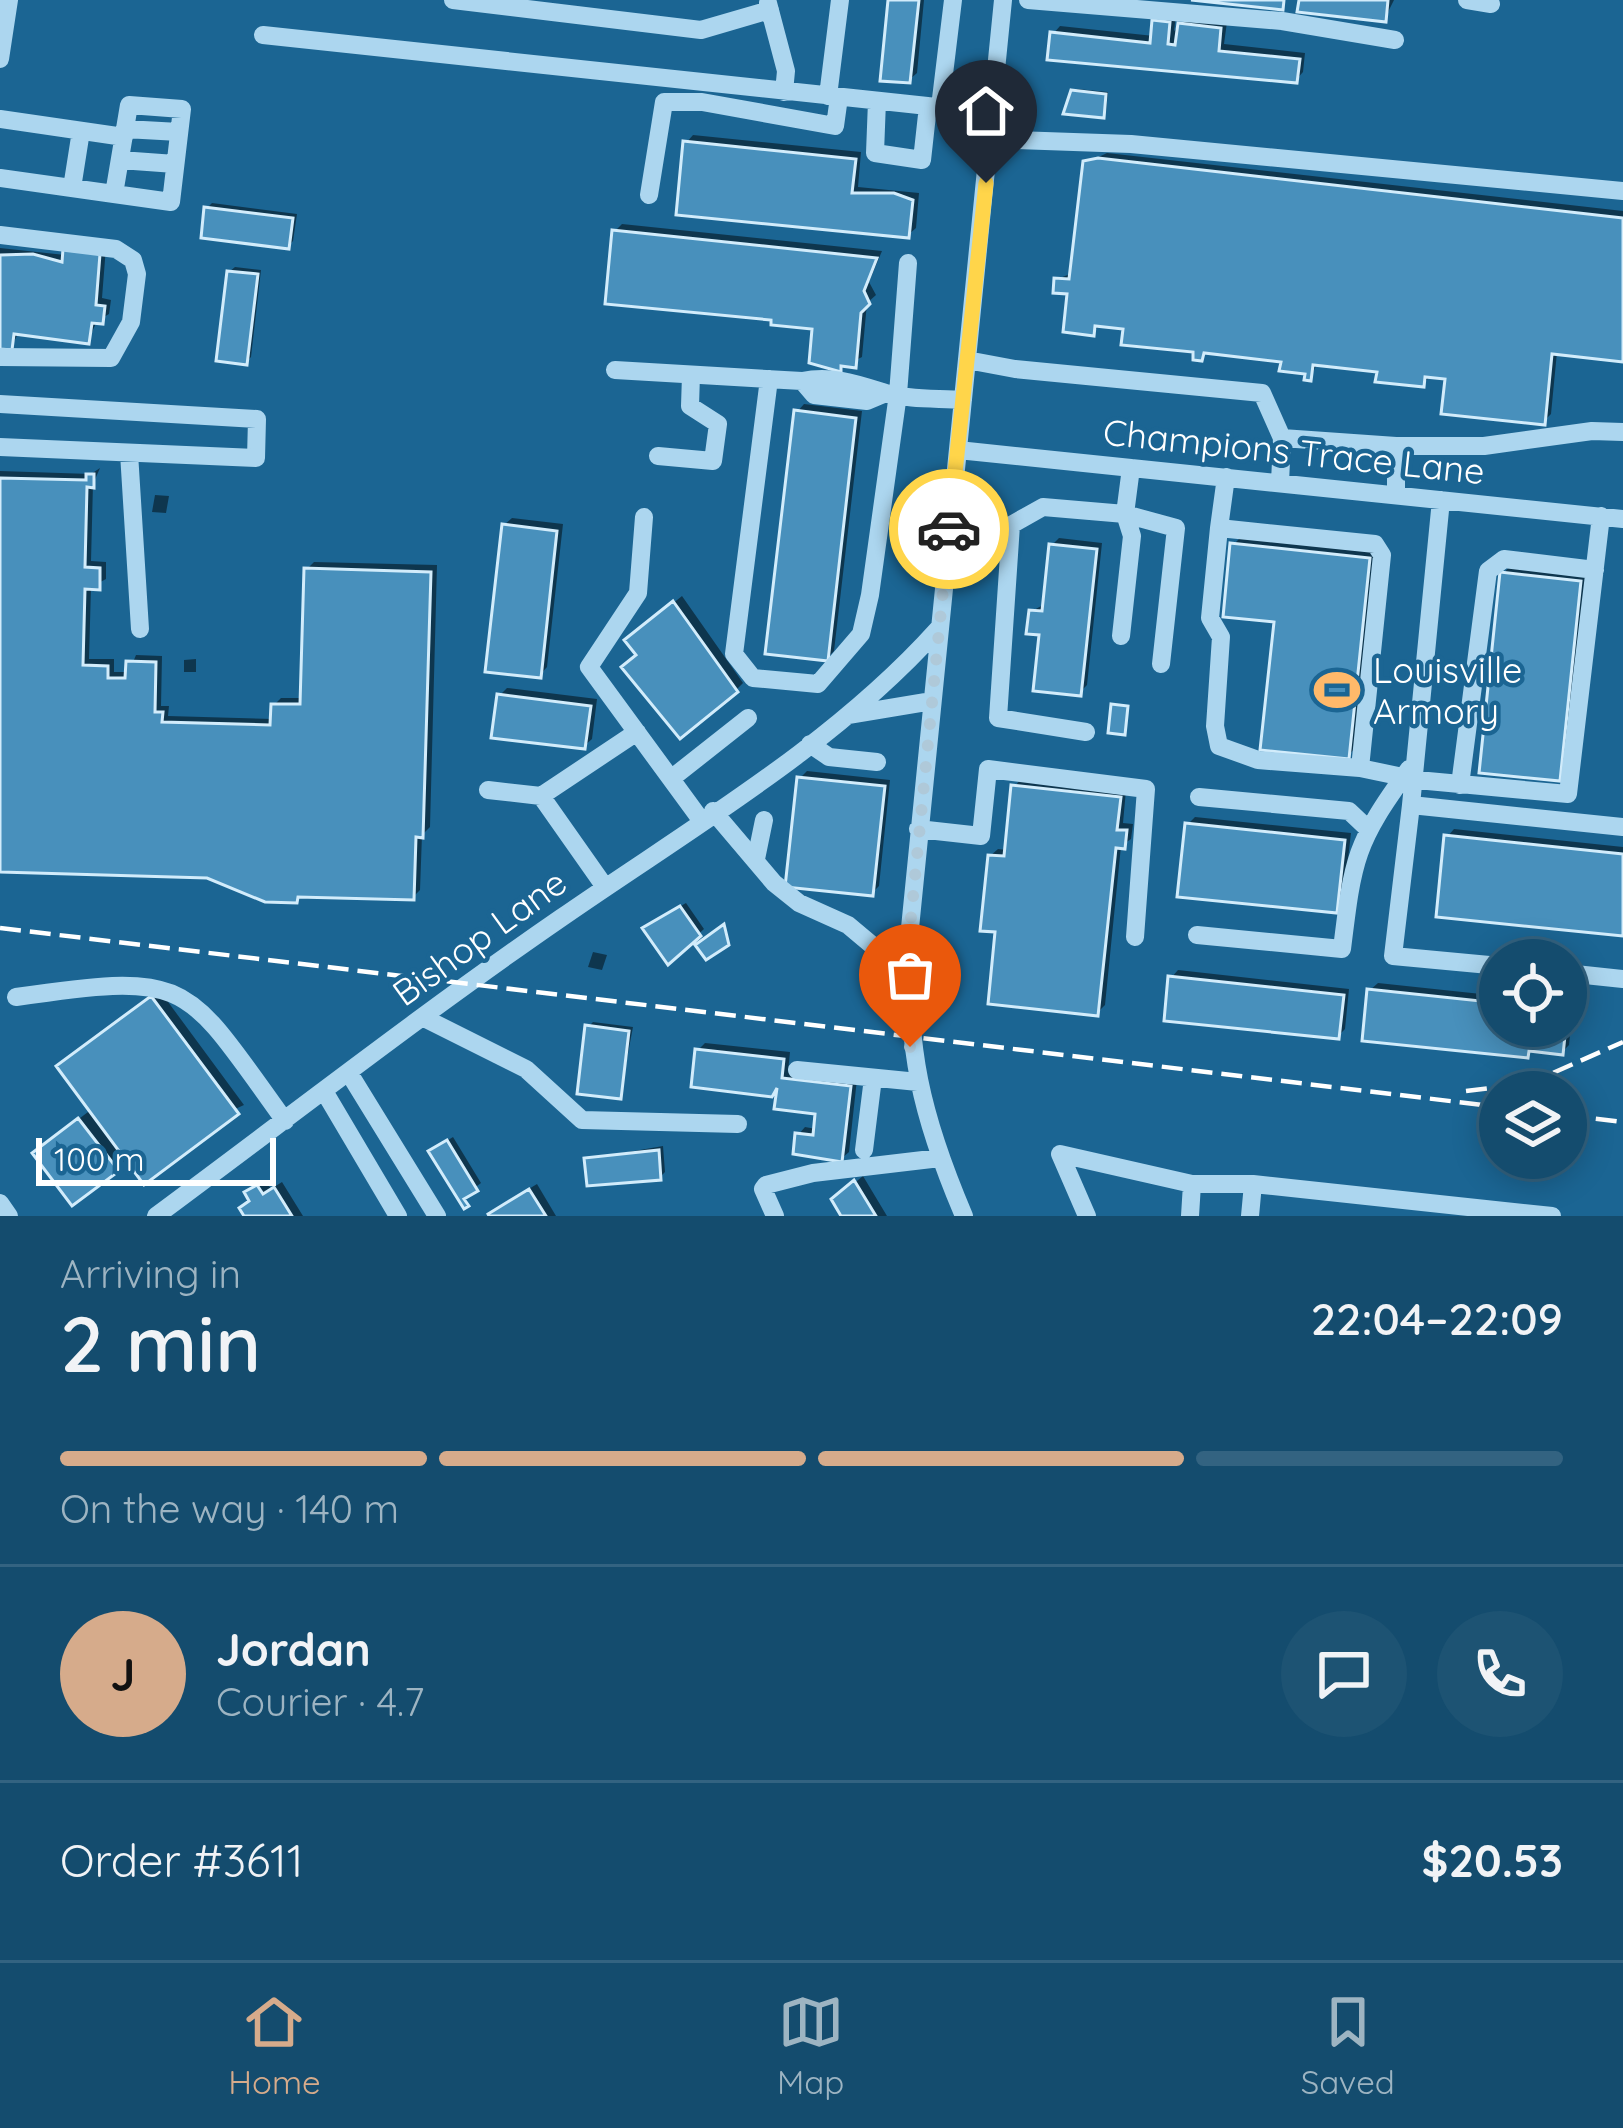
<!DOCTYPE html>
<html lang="en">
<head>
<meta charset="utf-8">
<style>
	body { margin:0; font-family:Quicksand,sans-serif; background:#1d5373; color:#f1f3f6; height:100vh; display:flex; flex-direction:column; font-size:45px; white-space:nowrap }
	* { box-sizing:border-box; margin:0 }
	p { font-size:39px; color:#9db4c2 }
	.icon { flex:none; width:66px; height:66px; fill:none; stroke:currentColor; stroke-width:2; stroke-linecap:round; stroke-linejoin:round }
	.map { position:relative; height:1216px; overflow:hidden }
	.drawer { display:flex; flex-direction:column; background:#144c6e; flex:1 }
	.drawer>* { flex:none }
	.tools { position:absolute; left:1479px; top:939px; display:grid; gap:24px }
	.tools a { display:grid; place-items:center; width:108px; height:108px; border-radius:50%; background:#144c6e; box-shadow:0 6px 30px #0003,0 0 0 3px #336381; font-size:60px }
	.scale { position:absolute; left:36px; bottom:30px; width:240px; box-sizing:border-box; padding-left:12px; border:6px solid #fff; border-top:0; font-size:33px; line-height:42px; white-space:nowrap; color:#fff; -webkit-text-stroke:9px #1b6593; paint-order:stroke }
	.pin { position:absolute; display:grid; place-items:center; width:102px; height:102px; color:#fff; margin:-123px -51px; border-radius:50% 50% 50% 0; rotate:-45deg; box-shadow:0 0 12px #0007 }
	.pin .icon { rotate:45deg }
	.courier { position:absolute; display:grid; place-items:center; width:120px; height:120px; margin:-60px; border:9px solid #ffd54a; border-radius:50%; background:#fff; color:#222; box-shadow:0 3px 15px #0007 }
	.summary em { font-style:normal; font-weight:600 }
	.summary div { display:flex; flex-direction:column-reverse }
	.summary { display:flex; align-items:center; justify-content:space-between; height:204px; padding:0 60px }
	h1 { font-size:78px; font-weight:600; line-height:90px }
	.bar { display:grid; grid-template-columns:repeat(4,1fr); gap:18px 12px; align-content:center; height:144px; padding:0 60px }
	.bar i { height:15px; border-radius:9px; background:#336381 }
	.bar .selected { background:#d6ab8b }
	.bar p { grid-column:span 4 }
	.line { display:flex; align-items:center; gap:30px; padding:0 60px; border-top:3px solid #336381 }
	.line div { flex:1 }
	.round { display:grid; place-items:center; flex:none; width:126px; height:126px; border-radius:63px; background:#1d5373 }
	.menu { display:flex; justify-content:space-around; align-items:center; height:168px; border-top:3px solid #336381; background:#144c6e; font-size:33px; color:#9db4c2 }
	.menu a { display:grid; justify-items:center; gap:6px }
	.menu .selected { color:#d6ab8b }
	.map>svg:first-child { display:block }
	.shadow { fill:#0007 }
	.building { fill:#4890bc; stroke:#d2ecfb; stroke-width:3 }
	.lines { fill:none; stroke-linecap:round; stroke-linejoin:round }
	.minor { stroke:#acd6ef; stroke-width:18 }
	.rail { stroke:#fff; stroke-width:4.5; stroke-dasharray:21 9; stroke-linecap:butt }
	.done { stroke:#afc9d9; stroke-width:12; stroke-dasharray:0 21.6 }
	.route { stroke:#ffd54a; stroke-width:15 }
	.labels { text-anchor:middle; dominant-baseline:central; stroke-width:9; stroke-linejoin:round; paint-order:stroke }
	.street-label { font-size:36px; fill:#fff; stroke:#1b6593 }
	.poi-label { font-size:36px; fill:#fff; stroke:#1b6593; text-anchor:start }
</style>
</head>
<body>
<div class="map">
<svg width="1623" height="1216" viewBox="0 0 1623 1216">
	<rect width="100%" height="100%" fill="#1b6593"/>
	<path class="shadow" d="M891,0H924L917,73L909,80Z
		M1302,0H1394L1385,18Z
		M1163,14L1176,15L1174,31L1188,17L1227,22L1224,44L1305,53L1303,72L1296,80L1053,34L1060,26L1154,36Z
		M1077,89L1108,92L1106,112L1074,92Z
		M693,135L861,152L858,187L919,193L916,228L908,235L686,143Z
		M1107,153L1623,211V359L1557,352L1551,414L1543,422L1448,376L1430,377L1422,384L1380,369L1318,362L1310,378L1284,359L1208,351L1201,357L1196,350L1126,326L1102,323L1092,333L1057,279L1073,273L1086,163Z
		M212,203L297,214L293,241L288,246L207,208Z
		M622,224L882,251L869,282L876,295L867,303L862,357L840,368L816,326L774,317L615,231Z
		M106,247L102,298L111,300L109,314L97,321L88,341L19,332L11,347L0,346V248L65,255Z
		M235,267L261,270L251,357L246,362L229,272Z
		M804,404L862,411L834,651L827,658L797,412Z
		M100,468L93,484L91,561L106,562V579L91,587L89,659H114V672H129L136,655L162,656L161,706H169L168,716L273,719L274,705L281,698H303L307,569L314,562L437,565L430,827L422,835L420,890L413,897L302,894L296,900L207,875L0,869V471L91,474Z
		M155,495L169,496L166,513L152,512Z
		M512,518L563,524L547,667L540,675L504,525Z
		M1241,537L1376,552L1355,748L1348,756L1233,545Z
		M1059,538L1102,543L1087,685L1080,692L1032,611L1045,604L1052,545Z
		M1510,566L1587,574L1566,771L1559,778L1503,574Z
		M682,596L743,683L736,690L639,654L635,634Z
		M196,659V672H184V660Z
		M507,688L597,699L592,739L584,746L500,695Z
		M807,771L890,780L879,886L872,893L800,778Z
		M1021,779L1126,790L1123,823L1133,824L1131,839L1121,846L1105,1005L1097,1013L998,930L990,856L998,849L1007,850L1014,787Z
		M1195,817L1351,833L1343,903L1336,910L1188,824Z
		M1454,829L1623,847V933L1447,837Z
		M686,903L704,929L668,961L651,923Z
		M593,952L607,955L602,970L588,967Z
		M1178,970L1349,989L1345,1029L1338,1036L1171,978Z
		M1378,983L1500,996V1026H1566V1003L1573,1004L1569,1045L1562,1052L1533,1049L1527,1055L1370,990Z
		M160,991L244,1105L127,1158L117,1168L43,1146L92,1109L60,1066Z
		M593,1022L633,1027L620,1096L588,1027Z
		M705,1043L790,1052L788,1072L857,1079L849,1152L841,1159L798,1135L805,1127L816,1129L819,1111L780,1084L698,1050Z
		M453,1137L481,1183L461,1198L437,1147Z
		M663,1146L665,1172L660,1177L588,1159Z
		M863,1176L887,1216H845L835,1199Z
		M265,1180L271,1189L282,1182L303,1216H247L242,1209L252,1200L248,1193Z
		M537,1184L556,1216H492L499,1207Z"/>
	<path class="building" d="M888,0H919L910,83L880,81Z
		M1191,0H1284L1283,10Z
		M1299,0H1388L1386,22L1297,12Z
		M1152,20L1170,22L1168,44L1175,45L1178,23L1221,28L1219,51L1300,59L1297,83L1047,60L1050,32L1150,43Z
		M1071,90L1106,94L1104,118L1063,114Z
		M683,141L856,159L852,193H894L913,200L909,238L676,215Z
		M1098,158L1623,218V362L1552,354L1545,425L1441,414L1445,379L1425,377L1424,387L1375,382L1377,372L1313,365L1311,381L1304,380L1305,374L1279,371L1281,362L1204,353L1202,361L1193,360V352L1121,345L1123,329L1095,326L1094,336L1063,332L1067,294L1053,293L1054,278L1069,279L1083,161Z
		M204,207L293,218L289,249L201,238Z
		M612,230L877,258L864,291L870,304L861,313L856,368L841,366V372L809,363L812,329L771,325V320L605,304Z
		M63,249L100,254L96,305L105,306L103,324L92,323L89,344L14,334L12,350L0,349V255L33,254L62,262Z
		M227,271L258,274L247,365L216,361Z
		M794,410L856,418L828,661L765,654Z
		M86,474H94V488L87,487L85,567L100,568V590L85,589L83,665L108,666V678H125L126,661L156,662L155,712H163L162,722L270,725L271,704H300L304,568L431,572L423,838L416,837L414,900L298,897L297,903L265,902L207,878L0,872V478L86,480Z
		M502,524L557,531L541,678L485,672Z
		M1230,543L1370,558L1349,759L1260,750L1274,622L1223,617Z
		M1049,544L1097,549L1081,696L1033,691L1039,635L1026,634L1029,610L1042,611Z
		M1500,572L1581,581L1560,781L1479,773Z
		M673,601L738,692L680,739L621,667L636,655L624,640Z
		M497,694L591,706L585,749L491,738Z
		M1111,704L1128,706L1125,735L1108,733Z
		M797,777L885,786L873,896L785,887Z
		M1011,785L1121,797L1117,830H1127L1125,849L1116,848L1098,1016L988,1004L995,932L980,931L988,855L1004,856Z
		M1185,823L1345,840L1337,913L1177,897Z
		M1444,835L1623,854V936L1436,917Z
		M680,906L701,936L668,965L642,928Z
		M724,924L729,945L706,960L695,945Z
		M1168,976L1344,995L1339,1039L1164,1021Z
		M1367,989L1500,1003V1026H1566L1563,1055L1529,1051L1528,1058L1362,1041Z
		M151,996L239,1114L144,1185L56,1066Z
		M585,1025L629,1031L621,1099L577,1094Z
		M695,1049L784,1059L782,1078L851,1086L842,1162L793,1154L795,1133L813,1135L815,1114L774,1109L777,1088L772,1097L691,1087Z
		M78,1118L119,1171L72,1206L32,1153Z
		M447,1140L478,1191L464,1199L469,1206L464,1209L428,1151Z
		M659,1150L661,1180L587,1186L584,1158Z
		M854,1180L876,1216H841L831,1199Z
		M257,1185L263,1194L274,1187L292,1216H244L239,1208L249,1201L244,1192Z
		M529,1189L546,1216H489L488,1214Z"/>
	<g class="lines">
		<path class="minor" d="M453,0L701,30L770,10
			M1028,0L1282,21L1395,40
			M1467,0L1491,4
			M768,3L786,71L784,92
			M263,35L993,113
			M0,59L9,0
			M828,96L840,0
			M877,101L875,153L922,160L928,106
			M940,107L953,0
			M0,119L124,137
			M125,129L179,132
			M990,139L1131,144L1623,191
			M120,160L175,164
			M0,178L114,194L129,105L182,109L171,202L114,194
			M72,188L81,131
			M649,195L664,102H702L835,126L839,97
			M0,235L116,249L133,260L137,274L131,322L111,358L0,357
			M967,360L1015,369L1262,393L1282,438L1280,483
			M615,370L802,381
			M769,379L734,654L753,678L818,684L861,634L870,595L898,394L908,263
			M886,393L867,401L814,395L802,381C833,375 857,384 886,393C909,400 939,398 963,400
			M0,404L257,419L256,458L0,447
			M1282,438L1396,446V495
			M1396,446H1484L1592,431L1623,432
			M958,450L1623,519
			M129,453L140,629
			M658,456L713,461L718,424L690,406L691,375
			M1226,477L1219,528L1375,544L1382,555L1360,768L1403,777
			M1441,500L1411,805L1623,827
			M1125,514L1176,528L1161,664
			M644,517L638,593L589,667L701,820
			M1219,528L1210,618L1221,637L1215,726L1219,746L1258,760L1360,768
			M1121,636L1132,536L1125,514
			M848,715L932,701
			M1086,732L998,718L1011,525L1043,507L1125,514L1131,468
			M810,744L829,757L877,762
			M672,778L748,718
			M1417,780L1568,794L1601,516
			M1460,785L1488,571L1504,559L1595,570
			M488,790L541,796
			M1199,797L1349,811L1367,828
			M1411,805L1393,956L1500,966
			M713,811L774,883L799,903L848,925L879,951L909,952
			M918,829L981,836L988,769L1146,789L1135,937
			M756,859L764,820
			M605,887L541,796L637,732
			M1197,935L1342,949C1353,858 1355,843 1409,769
			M1566,973L1623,979
			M16,997C192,971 184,981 285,1121
			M422,1017L526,1069L582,1120L738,1124
			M797,1070L918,1082
			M349,1073L437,1216
			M324,1091L398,1216
			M864,1150L873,1078
			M1253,1184L1552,1216
			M0,1203L9,1216
			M156,1216C291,1116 423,1013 561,918C689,829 833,746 938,629
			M775,1216L763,1189L766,1185L813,1173L940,1158
			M964,1216C920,1113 907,1050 909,938L1003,0
			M1087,1216L1060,1154L1192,1184
			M1190,1216L1192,1184H1253L1250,1216"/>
		<path class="rail" d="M0,928L1500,1107
			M1466,1091L1530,1083L1623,1042
			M1566,1115L1623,1122"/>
	</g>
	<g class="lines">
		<path class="done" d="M910,1047L909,938L949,529"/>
		<path class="route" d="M949,529L986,183"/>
	</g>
	<defs>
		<g id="stadium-bare" transform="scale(3.6)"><path d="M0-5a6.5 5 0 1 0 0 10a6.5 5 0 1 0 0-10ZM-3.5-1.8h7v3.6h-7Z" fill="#ffb96a" stroke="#1b6593" stroke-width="2.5" paint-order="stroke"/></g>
	</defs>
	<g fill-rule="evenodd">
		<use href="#stadium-bare" x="1337" y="690"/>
	</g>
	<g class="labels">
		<g class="street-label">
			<text transform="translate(1294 451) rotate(6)">Champions Trace Lane</text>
			<text transform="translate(479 937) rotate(-36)">Bishop Lane</text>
		</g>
		<g class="poi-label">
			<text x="1373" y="669">Louisville<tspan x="1373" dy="41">Armory</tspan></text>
		</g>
	</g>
</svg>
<div class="tools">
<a><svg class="icon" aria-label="locate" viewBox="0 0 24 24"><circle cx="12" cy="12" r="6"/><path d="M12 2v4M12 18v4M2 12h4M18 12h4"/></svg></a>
<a><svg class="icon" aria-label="layers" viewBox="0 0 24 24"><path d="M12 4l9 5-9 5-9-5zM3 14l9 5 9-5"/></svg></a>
</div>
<div class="scale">100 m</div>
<div class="pin" style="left:910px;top:1047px;background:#ea580c"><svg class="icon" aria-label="bag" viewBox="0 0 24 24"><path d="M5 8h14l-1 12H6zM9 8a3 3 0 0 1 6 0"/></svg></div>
<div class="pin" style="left:986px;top:183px;background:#1f2937"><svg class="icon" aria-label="home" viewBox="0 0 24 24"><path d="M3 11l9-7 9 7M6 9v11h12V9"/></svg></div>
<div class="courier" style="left:949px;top:529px"><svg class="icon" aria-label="car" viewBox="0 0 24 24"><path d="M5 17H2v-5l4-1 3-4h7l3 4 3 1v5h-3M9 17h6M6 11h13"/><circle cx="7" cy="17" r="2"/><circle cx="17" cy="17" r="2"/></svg></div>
</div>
<section class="drawer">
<div class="summary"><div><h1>2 min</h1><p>Arriving in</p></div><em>22:04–22:09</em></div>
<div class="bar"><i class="selected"></i><i class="selected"></i><i class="selected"></i><i></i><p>On the way · 140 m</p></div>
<div class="line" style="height:216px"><b class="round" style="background:#d6ab8b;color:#111">J</b><div><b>Jordan</b><p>Courier · 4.7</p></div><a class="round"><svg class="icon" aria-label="chat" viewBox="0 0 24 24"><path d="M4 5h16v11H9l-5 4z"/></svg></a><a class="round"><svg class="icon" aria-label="phone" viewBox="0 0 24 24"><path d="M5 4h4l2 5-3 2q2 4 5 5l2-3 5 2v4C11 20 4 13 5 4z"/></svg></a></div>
<div class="line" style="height:156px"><div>Order #3611</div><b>$20.53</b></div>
</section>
<nav class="menu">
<a class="selected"><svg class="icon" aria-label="home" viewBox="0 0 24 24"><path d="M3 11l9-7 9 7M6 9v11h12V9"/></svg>Home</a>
<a><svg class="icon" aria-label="map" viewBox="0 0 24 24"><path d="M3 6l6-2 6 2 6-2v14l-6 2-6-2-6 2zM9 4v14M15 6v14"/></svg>Map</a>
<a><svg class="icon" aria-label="saved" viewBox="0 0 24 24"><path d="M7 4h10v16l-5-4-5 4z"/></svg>Saved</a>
</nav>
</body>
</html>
